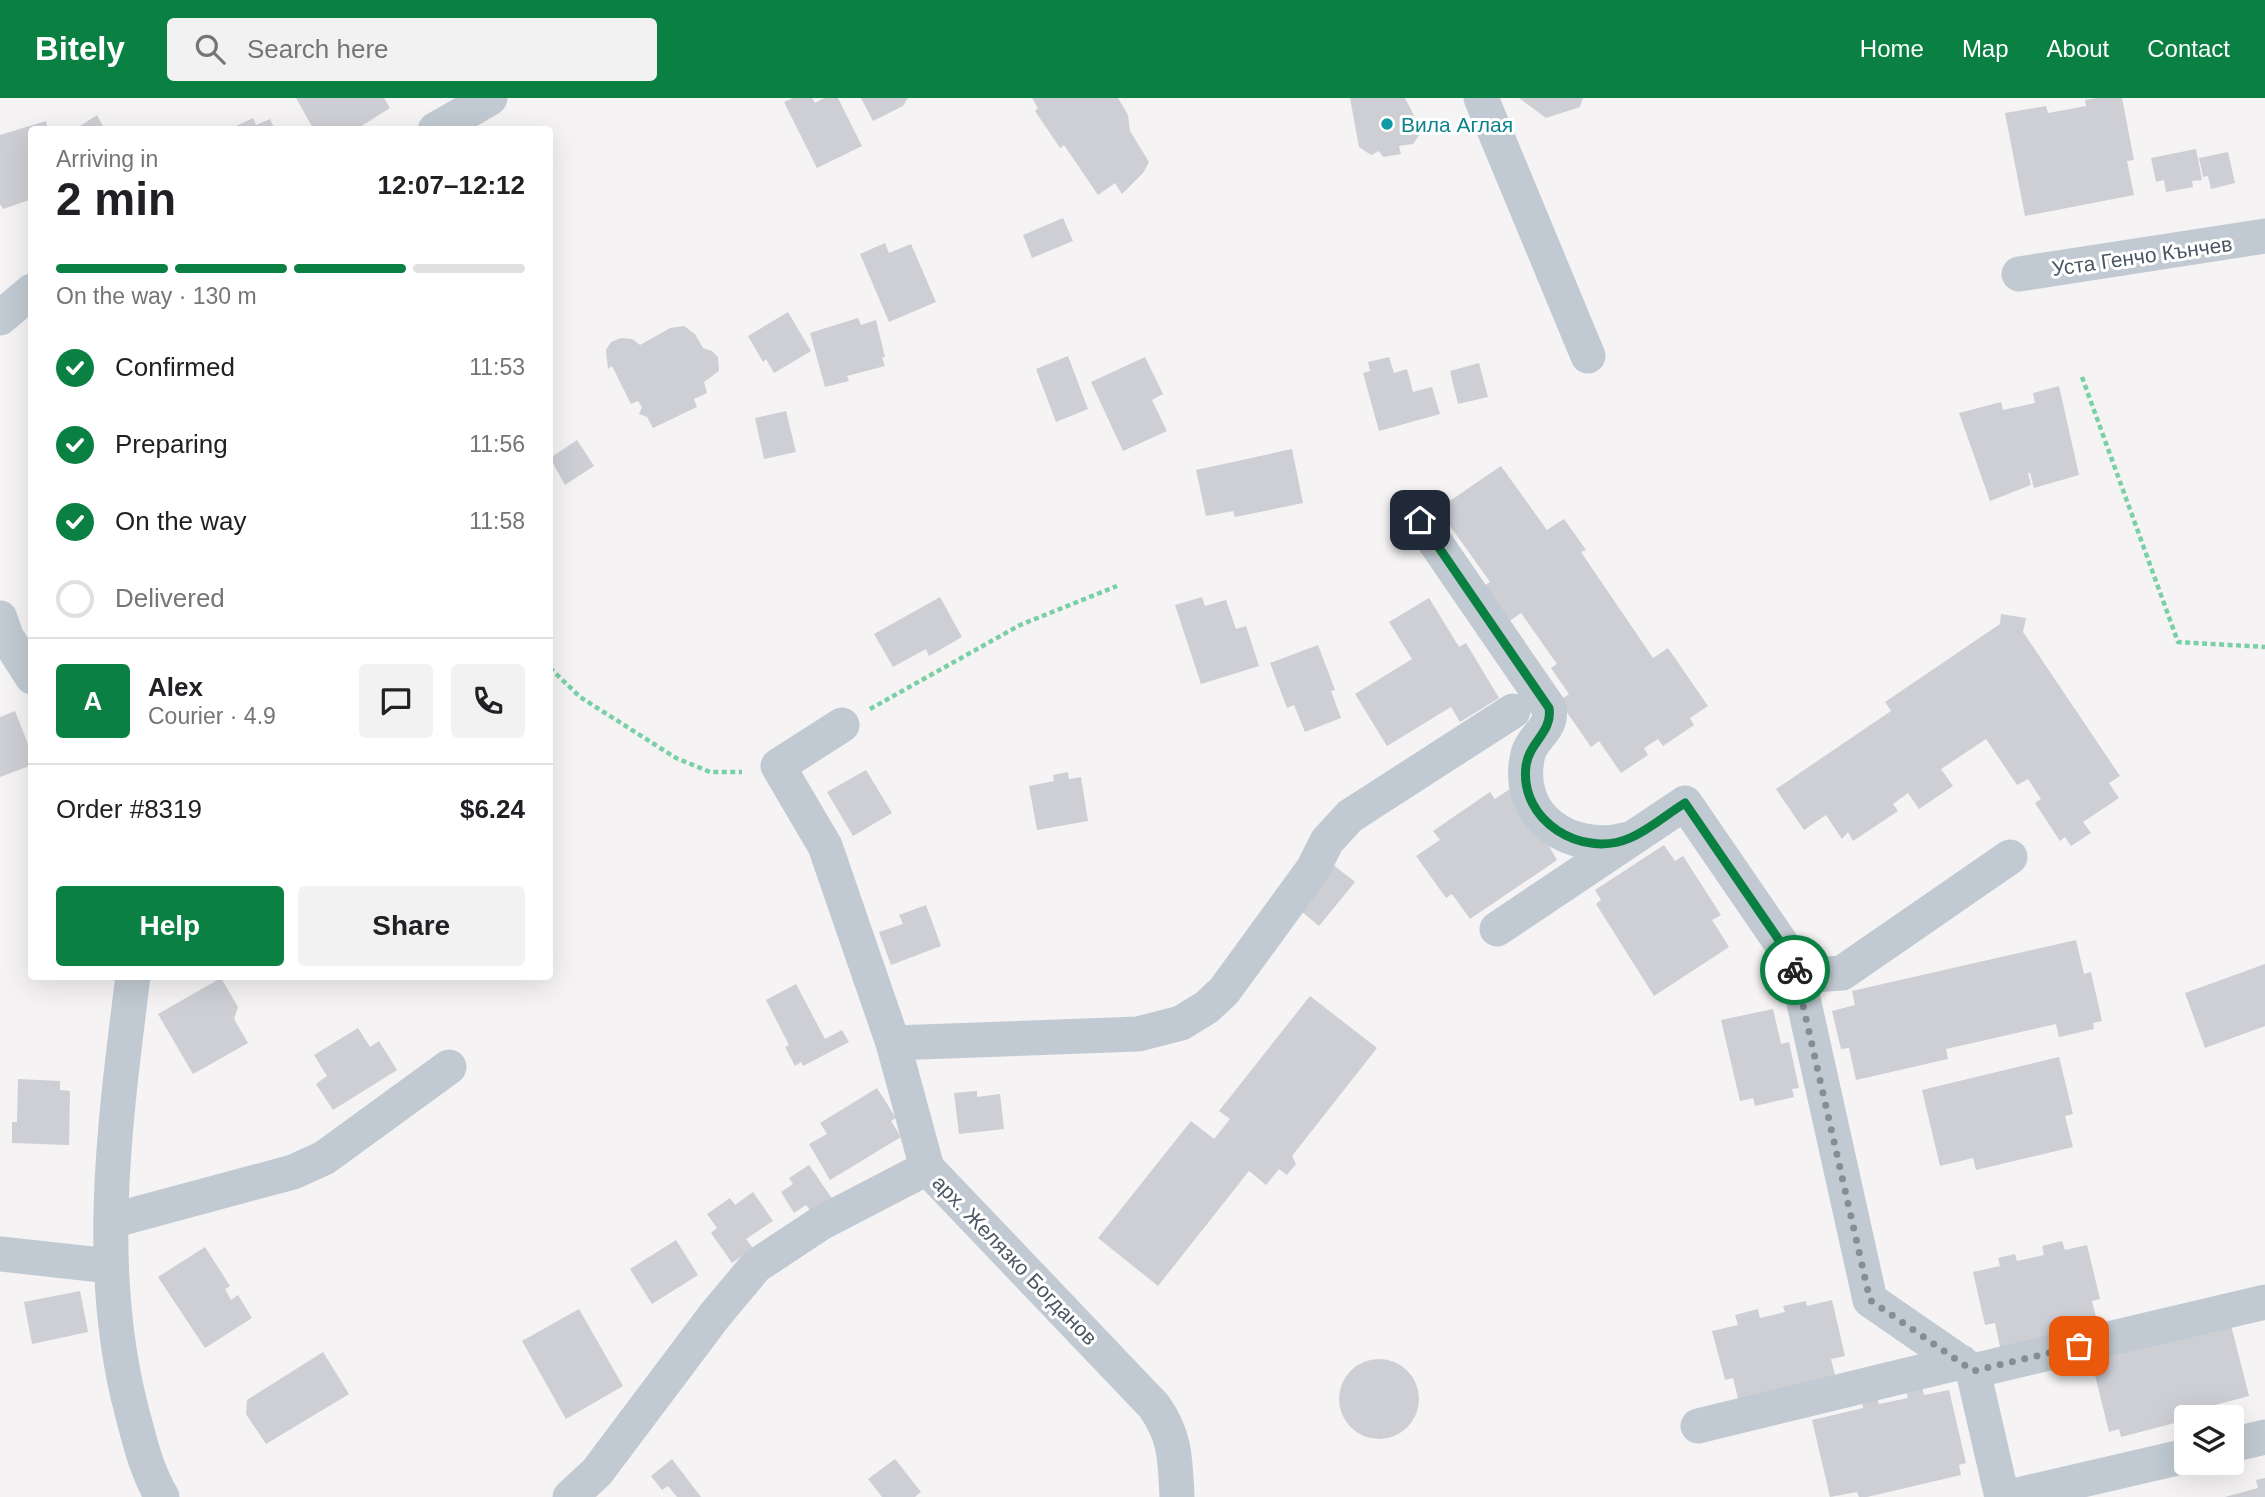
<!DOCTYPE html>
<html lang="en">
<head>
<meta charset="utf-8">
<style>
	body { margin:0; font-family:Arial,sans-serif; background:#f2f2f2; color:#202124; height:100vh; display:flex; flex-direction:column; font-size:26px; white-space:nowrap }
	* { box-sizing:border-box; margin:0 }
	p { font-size:23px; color:#757577 }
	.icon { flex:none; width:38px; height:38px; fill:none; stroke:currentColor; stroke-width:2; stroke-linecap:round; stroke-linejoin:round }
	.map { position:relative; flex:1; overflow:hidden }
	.side { position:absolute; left:28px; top:28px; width:525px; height:854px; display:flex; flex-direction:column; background:#fff; border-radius:7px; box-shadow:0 7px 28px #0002 }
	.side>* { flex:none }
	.fabs { position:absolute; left:2174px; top:1307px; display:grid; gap:14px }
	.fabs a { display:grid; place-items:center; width:70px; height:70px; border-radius:7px; background:#fff; box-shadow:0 7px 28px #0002; font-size:35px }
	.pin { position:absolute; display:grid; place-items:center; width:60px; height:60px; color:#fff; margin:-30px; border-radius:14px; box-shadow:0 4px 10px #0006 }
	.courier { position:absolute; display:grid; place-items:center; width:70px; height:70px; margin:-35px; border:5px solid #0b8043; border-radius:50%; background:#fff; color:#222; box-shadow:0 2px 9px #0007 }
	.summary em { font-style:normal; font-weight:600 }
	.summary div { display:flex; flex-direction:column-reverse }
	.summary { display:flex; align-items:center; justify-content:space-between; height:119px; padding:0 28px }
	h1 { font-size:46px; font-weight:600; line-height:52px }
	.bar { display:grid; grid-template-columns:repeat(4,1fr); gap:10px 7px; align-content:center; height:84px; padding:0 28px }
	.bar i { height:9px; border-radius:5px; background:#e0e0e0 }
	.bar .current { background:#0b8043 }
	.bar p { grid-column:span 4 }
	.line { display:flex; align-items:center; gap:18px; padding:0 28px; border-top:2px solid #e0e0e0 }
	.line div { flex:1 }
	.round { display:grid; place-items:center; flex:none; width:74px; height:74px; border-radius:7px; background:#f2f2f2 }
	ol { padding:0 28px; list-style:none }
	li { display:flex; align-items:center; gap:21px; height:77px }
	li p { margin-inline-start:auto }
	li .icon { padding:7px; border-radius:50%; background:#0b8043; color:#fff; stroke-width:4 }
	li:last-child { color:#757577 }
	li i { width:38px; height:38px; border:4px solid #e0e0e0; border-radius:50% }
	.cta { display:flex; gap:14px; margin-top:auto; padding:14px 28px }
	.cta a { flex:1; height:80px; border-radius:7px; background:#0b8043; color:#fff; font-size:28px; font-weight:600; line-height:80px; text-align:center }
	.cta a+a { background:#f2f2f2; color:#202124 }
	header { display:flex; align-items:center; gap:42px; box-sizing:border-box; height:98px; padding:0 35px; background:#0b8043; color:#fff }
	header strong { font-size:33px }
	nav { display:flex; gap:38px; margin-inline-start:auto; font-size:24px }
	.search { width:490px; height:63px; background:#f2f2f2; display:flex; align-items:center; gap:18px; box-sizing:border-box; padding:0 24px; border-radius:7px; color:#757577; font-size:26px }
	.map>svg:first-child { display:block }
	.building { fill:#cdcfd5 }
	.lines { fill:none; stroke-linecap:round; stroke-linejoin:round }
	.path { stroke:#7ad0a6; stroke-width:4.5; stroke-dasharray:5 3.5; stroke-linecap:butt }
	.minor { stroke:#c1cad2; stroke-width:35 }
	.done { stroke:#868d94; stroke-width:7; stroke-dasharray:0 12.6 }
	.route { stroke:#0b8043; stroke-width:9 }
	.culture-dot { fill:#0f9aa8; stroke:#fff; stroke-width:2.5 }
	.labels { text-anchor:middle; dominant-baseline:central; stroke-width:6; stroke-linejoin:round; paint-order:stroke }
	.culture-label { font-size:21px; fill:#0d838f; stroke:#fff; text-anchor:start }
	.street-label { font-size:21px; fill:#4a5661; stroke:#fff }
</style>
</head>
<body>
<header>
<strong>Bitely</strong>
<div class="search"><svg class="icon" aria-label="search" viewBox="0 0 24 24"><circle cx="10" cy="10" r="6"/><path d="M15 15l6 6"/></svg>Search here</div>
<nav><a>Home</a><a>Map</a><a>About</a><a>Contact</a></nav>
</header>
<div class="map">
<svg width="2265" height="1399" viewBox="0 0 2265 1399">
	<rect width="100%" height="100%" fill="#f5f3f3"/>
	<path class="building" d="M296,0H384L390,10L355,32H314Z
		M793,0H812L815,5L824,0H838L862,48L817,70L784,4Z
		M861,0H908L903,8L873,23Z
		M1032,0H1118L1128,17L1130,33L1149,64L1143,75L1122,96L1115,85L1098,97L1064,47L1060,50L1035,13L1038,10Z
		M1350,0H1405L1422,33L1413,46L1399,48L1401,56L1383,59L1379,53L1371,57L1359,49Z
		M1519,0H1583L1580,9L1546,20Z
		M2097,0H2122L2134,62L2127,63L2134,97L2025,118L2005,15L2046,8L2048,15L2086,8L2085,2Z
		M97,17L105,32H74Z
		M253,20L256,27L270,21L275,32H228Z
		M46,23L48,32H32V101L3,111L0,106V37Z
		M2196,51L2202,82L2192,83L2193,89L2166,94L2164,82L2156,84L2151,60Z
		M2228,54L2235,85L2211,91L2208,78L2203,79L2199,60Z
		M1063,120L1073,143L1032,160L1023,137Z
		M885,145L889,155L911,146L936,204L889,224L860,156Z
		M788,214L811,253L774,275L766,261L763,264L748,238Z
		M858,220L861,227L876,222L885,259H882L885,268L847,278L849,283L825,289L810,235Z
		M684,228L695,236L703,250L712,253L718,259L719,273L704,284L707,295L694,301L697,309L653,330L647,319L639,316L642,309L638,303L631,306L612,268L608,271L606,252L611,244L621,240L632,241L640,247L670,230Z
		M1068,258L1088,311L1056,324L1036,271Z
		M1145,259L1163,296L1152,302L1167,333L1123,353L1091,284Z
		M1389,259L1394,275L1407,271L1413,294L1432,289L1440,316L1379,333L1363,275L1370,273L1368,264Z
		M1479,265L1488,299L1458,306L1450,273Z
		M2059,288L2079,377L2034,390L2030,375H2028L2031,387L1990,403L1959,315L2001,304L2003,312L2035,305L2033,295Z
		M786,313L796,354L764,361L755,320Z
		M577,342L594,368L565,387L550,360Z
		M1292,351L1303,405L1235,419L1233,413L1206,418L1196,372Z
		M1501,368L1547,432L1564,421L1586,452L1581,454L1653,560L1668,550L1708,608L1690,620L1694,627L1663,648L1658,641L1644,650L1648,657L1621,675L1599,643L1591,649L1559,603L1569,596L1551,570L1557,566L1521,515L1507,525L1482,489L1490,484L1438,411Z
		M940,499L962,539L929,558L926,551L893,569L874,536Z
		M1202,499L1205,508L1226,502L1236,531L1246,528L1259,568L1201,586L1175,507Z
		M1429,500L1459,549L1466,545L1499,600L1460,624L1451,609L1387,648L1355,596L1412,561L1389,524Z
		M2001,516L2026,520L2023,534L2120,678L2109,685L2119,700L2083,724L2091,735L2071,748L2065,739L2060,743L2035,705L2041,701L2028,681L2017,687L1986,641L1941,671L1953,688L1919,711L1908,695L1893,706L1898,713L1853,743L1848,734L1842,741L1826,717L1804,732L1776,691L1891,613L1885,604L2000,526Z
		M1318,547L1335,592L1331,593L1341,620L1305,634L1294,607L1287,610L1270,565Z
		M15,613L32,656V667L0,679V619Z
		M866,672L892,715L853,738L827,694Z
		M1068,674L1069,681L1081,679L1088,723L1037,732L1029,688L1054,683L1053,677Z
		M1514,688L1557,762L1470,821L1452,796L1446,800L1416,758L1440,742L1433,733L1490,694L1495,701Z
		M1664,747L1675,763L1683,758L1721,817L1712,822L1729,849L1654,898L1596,806L1601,802L1595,792Z
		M1331,765L1355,784L1319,828L1295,808Z
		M926,807L941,848L891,867L879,834L903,826L899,817Z
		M2076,842L2084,876L2091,874L2102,923L2093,925L2094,931L2059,939L2056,926L1946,951L1948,961L1856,982L1849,950L1841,951L1832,913L1855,907L1852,893Z
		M2265,866V928L2205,950L2185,895Z
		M221,880L238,909L234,921L248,945L193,976L158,916Z
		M796,886L825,941L842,932L849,944L803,968L801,964L795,968L785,949L789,947L766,902Z
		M1310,898L1377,950L1292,1058L1296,1066L1287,1077L1279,1071L1266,1087L1249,1073L1158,1188L1098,1140L1191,1023L1214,1041L1230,1021L1219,1013Z
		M1773,911L1781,946L1789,944L1799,990L1792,991L1794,999L1755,1008L1753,1000L1740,1003L1721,922Z
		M358,930L370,949L379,943L397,972L333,1012L316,986L327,978L314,957Z
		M2059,959L2073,1016L2065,1018L2073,1049L1976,1072L1973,1060L1940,1068L1922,992Z
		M18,981L60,983V992L70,993L69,1047L12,1045V1024H17Z
		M877,990L896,1020L891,1023L901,1039L830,1082L809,1046L827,1036L820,1025Z
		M977,993V999L1000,996L1004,1031L959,1036L954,995Z
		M809,1067L833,1102L812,1115L806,1107L794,1115L781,1094L793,1086L789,1080Z
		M753,1094L773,1123L746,1141L753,1150L732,1165L711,1135L717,1130L707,1116L730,1100L735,1107Z
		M676,1142L698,1177L652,1206L630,1171Z
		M2062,1143L2065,1152L2087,1147L2100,1201L2092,1203L2099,1231L2001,1254L1995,1225L1985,1227L1973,1174L2000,1168L1998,1160L2015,1156L2017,1163L2044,1157L2042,1148Z
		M205,1149L230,1188L225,1191L231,1202L238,1197L252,1220L205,1250L158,1179Z
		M80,1193L88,1234L32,1246L24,1204Z
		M1832,1202L1845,1258L1831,1261L1838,1289L1741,1313L1733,1280L1725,1282L1712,1233L1738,1227L1735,1217L1758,1211L1760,1220L1785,1214L1783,1208L1806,1203L1807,1208Z
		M579,1211L623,1288L566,1321L522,1243Z
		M2231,1227L2249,1298L2215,1307L2217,1315L2186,1320V1322L2121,1339L2119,1331L2109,1334L2091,1261Z
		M323,1254L349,1296L266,1346L246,1316L247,1302Z
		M1339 1301a40 40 0 1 1 80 0a40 40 0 1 1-80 0Z
		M1922,1289L1924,1297L1949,1292L1966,1365L1959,1367L1961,1377L1867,1399H1859L1857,1394L1830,1399L1812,1322L1863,1310L1862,1303L1877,1299L1879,1306L1908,1300L1906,1293Z
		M672,1361L701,1399H677L668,1388L662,1392L651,1378Z
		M895,1361L921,1394L915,1399H882L868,1381Z
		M2265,1380V1399H2225L2258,1390L2256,1382Z"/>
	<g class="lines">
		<path class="path" d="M2082,279L2178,544L2265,549
			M550,570L580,599L676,660L710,674H742
			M870,611L1020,527L1117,488"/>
		<path class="minor" d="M1481,0L1588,258
			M435,32L490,0
			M2019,176L2265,138
			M0,220L32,193
			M1420,422L1549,610C1553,632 1533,637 1528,656C1513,719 1571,757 1628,741
			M0,520L6,538L32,579
			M842,627L778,668L825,748L893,945L927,1070
			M1497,831L1685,705L1781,845L1798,878L1870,1202L1973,1273L2002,1399
			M133,878C115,1023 94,1171 132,1314C140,1344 146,1372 162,1399
			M1798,878L1842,875L2010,759
			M893,945L1138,936L1181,925L1207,909L1224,893L1313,771L1327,743L1350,718L1513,613
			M111,1123L293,1074L324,1060L449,969
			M0,1156L110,1168
			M1973,1273L2265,1204
			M1698,1328L1961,1264
			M2231,1347L2265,1339
			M570,1399L597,1374L715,1217L756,1168L821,1125L927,1070L1154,1308C1176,1339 1175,1362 1177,1399
			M2009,1399L2186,1358"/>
	</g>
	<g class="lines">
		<path class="done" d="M1795,872L1870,1202L1973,1273L2079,1248"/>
		<path class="route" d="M1420,422L1549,610C1553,634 1529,644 1526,668C1519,723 1582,761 1630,740C1649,732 1667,716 1685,705L1781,845L1795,872"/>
	</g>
	<circle class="culture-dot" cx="1387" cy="26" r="7"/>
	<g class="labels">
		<g class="culture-label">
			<text x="1401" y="26">Вила Аглая</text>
		</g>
		<g class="street-label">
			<text transform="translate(2142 158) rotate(-8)">Уста Генчо Кънчев</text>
			<text transform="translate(1015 1162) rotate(46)">арх. Желязко Богданов</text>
		</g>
	</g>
</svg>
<div class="fabs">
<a><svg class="icon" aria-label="layers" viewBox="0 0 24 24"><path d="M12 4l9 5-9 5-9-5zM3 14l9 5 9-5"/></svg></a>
</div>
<div class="pin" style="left:2079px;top:1248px;background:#ea580c"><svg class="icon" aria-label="bag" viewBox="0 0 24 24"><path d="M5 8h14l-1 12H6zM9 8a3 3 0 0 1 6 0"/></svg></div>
<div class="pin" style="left:1420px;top:422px;background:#1f2937"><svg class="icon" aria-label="home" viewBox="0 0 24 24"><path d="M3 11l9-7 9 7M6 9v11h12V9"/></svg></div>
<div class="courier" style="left:1795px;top:872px"><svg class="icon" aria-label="bike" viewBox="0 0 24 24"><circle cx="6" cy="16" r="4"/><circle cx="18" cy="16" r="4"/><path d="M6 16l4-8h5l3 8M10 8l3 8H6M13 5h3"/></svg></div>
<section class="side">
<div class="summary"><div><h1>2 min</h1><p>Arriving in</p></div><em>12:07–12:12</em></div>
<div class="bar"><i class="current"></i><i class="current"></i><i class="current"></i><i></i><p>On the way · 130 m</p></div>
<ol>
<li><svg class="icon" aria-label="check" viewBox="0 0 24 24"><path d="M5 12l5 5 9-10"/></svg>Confirmed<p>11:53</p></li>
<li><svg class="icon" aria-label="check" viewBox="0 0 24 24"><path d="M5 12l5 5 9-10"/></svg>Preparing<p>11:56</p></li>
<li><svg class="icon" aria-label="check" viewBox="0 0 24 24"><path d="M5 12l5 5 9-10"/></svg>On the way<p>11:58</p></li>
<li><i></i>Delivered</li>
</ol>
<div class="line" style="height:126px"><b class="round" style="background:#0b8043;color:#fff">A</b><div><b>Alex</b><p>Courier · 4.9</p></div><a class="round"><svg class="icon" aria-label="chat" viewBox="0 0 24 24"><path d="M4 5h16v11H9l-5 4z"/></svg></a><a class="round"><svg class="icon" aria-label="phone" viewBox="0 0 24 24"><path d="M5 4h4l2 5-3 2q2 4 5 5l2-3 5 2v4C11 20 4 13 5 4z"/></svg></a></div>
<div class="line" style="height:91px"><div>Order #8319</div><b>$6.24</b></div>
<div class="cta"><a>Help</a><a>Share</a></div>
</section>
</div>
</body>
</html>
